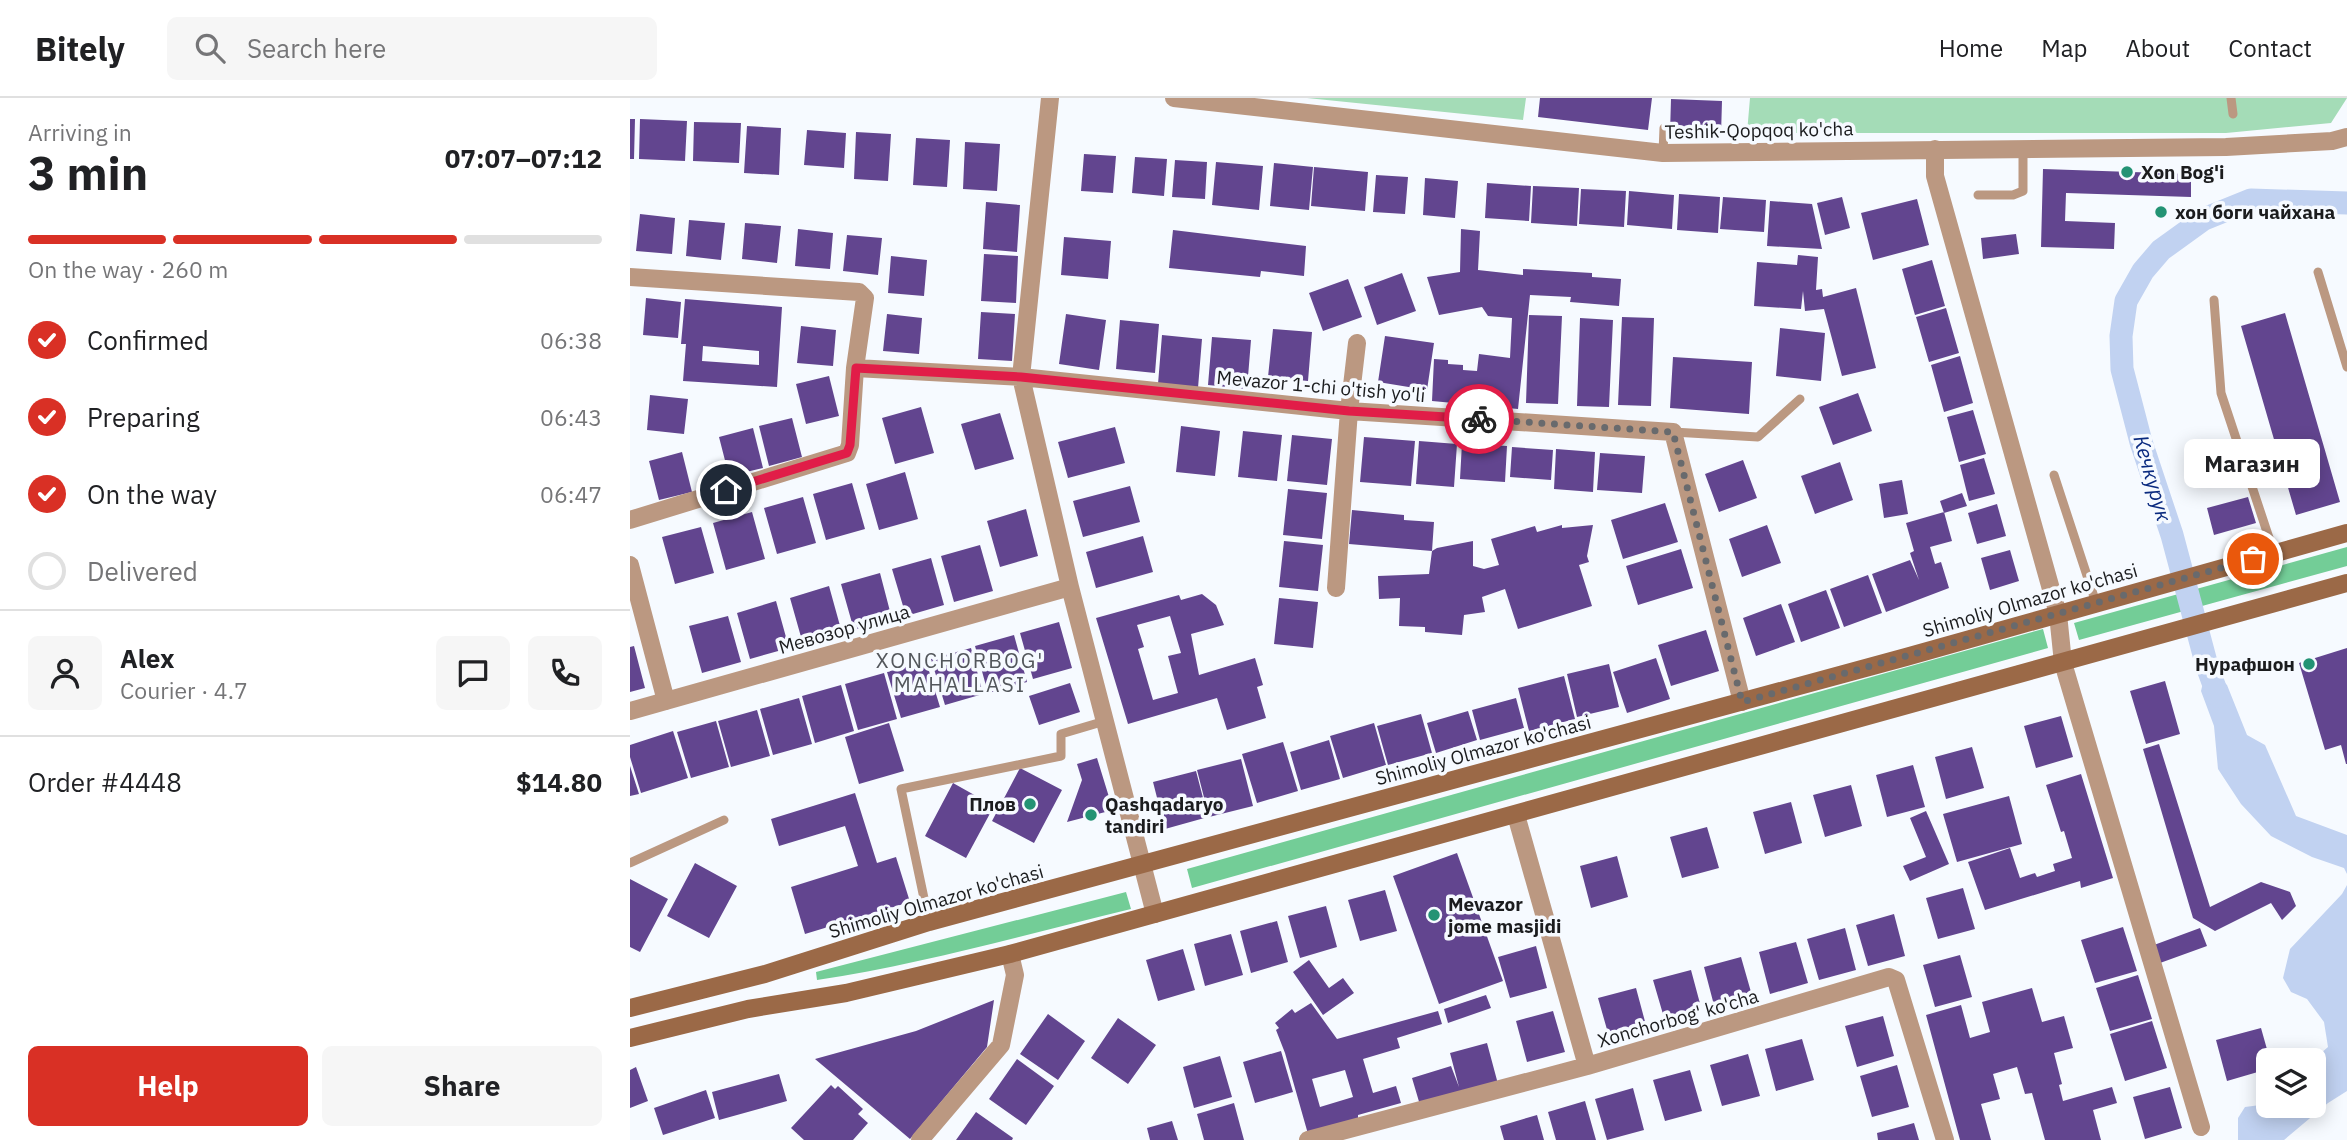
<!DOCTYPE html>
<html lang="en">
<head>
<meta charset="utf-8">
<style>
	body { margin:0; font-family:"IBM Plex Sans",sans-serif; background:#f6f6f6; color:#202124; height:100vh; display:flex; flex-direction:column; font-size:26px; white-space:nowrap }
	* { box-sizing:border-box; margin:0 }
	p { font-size:23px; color:#757577 }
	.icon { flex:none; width:38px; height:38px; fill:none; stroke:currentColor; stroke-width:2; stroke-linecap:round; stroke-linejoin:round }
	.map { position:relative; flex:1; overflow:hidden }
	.details { display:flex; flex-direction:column; background:#fff; width:630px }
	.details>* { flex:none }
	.fabs { position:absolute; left:1626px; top:950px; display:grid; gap:14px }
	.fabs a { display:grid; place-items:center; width:70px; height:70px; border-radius:10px; background:#fff; box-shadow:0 4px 18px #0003; font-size:35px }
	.pin { position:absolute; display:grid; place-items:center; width:60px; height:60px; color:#fff; margin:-30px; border:4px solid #fff; border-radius:50%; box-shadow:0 2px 7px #0007 }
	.courier { position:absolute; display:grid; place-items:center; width:70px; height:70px; margin:-35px; border:5px solid #e11d48; border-radius:50%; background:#fff; color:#222; box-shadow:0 2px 9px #0007 }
	.bubble { position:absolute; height:49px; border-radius:10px; background:#fff; box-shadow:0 4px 18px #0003; font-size:23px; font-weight:700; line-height:49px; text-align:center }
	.head em { font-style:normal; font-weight:700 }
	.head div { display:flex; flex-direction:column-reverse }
	.head { display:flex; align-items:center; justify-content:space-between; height:119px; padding:0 28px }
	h1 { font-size:46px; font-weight:700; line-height:52px }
	.bar { display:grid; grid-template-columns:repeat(4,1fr); gap:10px 7px; align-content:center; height:84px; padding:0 28px }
	.bar i { height:9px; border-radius:5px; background:#e0e0e0 }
	.bar .selected { background:#d93025 }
	.bar p { grid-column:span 4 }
	.line { display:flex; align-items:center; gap:18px; padding:0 28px; border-top:2px solid #e0e0e0 }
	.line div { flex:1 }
	.round { display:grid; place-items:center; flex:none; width:74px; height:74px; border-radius:10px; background:#f6f6f6 }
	ol { padding:0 28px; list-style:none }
	li { display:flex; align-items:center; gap:21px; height:77px }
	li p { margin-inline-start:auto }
	li .icon { padding:7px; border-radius:50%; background:#d93025; color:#fff; stroke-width:4 }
	li:last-child { color:#757577 }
	li i { width:38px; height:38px; border:4px solid #e0e0e0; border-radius:50% }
	.button { display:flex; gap:14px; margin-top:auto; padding:14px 28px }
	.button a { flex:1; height:80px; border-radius:10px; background:#d93025; color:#fff; font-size:28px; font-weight:700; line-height:80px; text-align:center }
	.button a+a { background:#f6f6f6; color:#202124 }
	header { display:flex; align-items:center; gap:42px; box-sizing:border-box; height:98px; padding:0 35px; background:#fff; border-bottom:2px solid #e0e0e0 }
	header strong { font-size:33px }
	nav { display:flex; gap:38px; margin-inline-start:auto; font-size:24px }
	.search { width:490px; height:63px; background:#f6f6f6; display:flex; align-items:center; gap:18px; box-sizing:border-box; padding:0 24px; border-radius:10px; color:#757577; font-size:26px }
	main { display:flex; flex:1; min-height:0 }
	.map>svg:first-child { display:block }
	.green { fill:#a4dcb7 }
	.forest { fill:#73cd97 }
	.water { fill:#c1d2f1 }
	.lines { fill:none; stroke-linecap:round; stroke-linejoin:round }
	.canal { stroke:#c1d2f1; stroke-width:23 }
	.building { fill:#62458f; fill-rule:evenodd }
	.lane { stroke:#bb9881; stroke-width:9 }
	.street { stroke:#bb9881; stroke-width:18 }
	.secondary { stroke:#9b6947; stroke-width:18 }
	.done { stroke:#686a6d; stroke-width:7; stroke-dasharray:0 12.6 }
	.route { stroke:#e11d48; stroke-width:9 }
	.poi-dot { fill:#239374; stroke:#f6faff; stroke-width:2.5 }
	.labels { text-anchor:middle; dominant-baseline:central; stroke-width:7; stroke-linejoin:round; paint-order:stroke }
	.street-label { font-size:19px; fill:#1b1c1e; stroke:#f6faff }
	.poi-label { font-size:19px; font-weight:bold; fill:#1b1c1e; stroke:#f6faff; text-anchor:start }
	.water-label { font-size:21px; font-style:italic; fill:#0a2a7f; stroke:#f6faff }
	.neighbourhood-label { font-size:21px; letter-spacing:2px; fill:#53575c; stroke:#f6faff }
</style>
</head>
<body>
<header>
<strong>Bitely</strong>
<div class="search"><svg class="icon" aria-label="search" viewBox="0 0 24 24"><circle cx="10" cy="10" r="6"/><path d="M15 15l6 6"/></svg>Search here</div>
<nav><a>Home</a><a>Map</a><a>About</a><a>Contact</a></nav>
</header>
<main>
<section class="details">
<div class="head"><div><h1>3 min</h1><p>Arriving in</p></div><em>07:07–07:12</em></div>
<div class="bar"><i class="selected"></i><i class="selected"></i><i class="selected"></i><i></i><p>On the way · 260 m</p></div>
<ol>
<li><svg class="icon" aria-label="check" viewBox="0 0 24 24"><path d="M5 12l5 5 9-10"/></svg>Confirmed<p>06:38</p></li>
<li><svg class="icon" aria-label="check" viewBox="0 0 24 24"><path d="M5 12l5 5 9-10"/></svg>Preparing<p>06:43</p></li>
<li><svg class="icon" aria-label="check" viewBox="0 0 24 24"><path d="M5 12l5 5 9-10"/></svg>On the way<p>06:47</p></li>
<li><i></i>Delivered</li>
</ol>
<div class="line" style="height:126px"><a class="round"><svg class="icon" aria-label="person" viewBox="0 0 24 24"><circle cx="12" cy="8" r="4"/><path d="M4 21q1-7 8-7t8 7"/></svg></a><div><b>Alex</b><p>Courier · 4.7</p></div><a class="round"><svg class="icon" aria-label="chat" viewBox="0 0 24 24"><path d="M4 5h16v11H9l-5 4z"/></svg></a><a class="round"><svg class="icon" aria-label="phone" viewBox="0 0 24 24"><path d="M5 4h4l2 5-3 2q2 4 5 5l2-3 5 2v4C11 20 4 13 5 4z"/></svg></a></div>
<div class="line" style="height:91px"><div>Order #4448</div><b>$14.80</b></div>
<div class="button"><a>Help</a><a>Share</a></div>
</section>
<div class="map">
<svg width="1717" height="1042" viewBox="0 0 1717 1042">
	<rect width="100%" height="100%" fill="#f6faff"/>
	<path class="green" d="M677,0H896L893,22Z
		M1120,0H1717L1701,25L1596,35H1117Z"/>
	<path class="forest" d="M1717,449V468L1449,542L1444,525Z
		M1413,531L1418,550L562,790L557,771Z
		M496,794L501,811C397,836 293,866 187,882L186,874Z"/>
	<path class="water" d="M1577,568L1597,587L1617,637L1635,647L1666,718L1717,737V776L1714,770L1682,759L1641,738L1611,706L1588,671L1584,628L1571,593Z
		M1717,787V993L1698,1005L1654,1042H1608V1020L1615,1009L1638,1006V1008H1684L1683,962L1698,949L1694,924L1677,901L1661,894L1653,880L1660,851L1712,796Z"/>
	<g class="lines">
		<path class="canal" d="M1588,598L1577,568L1542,437L1511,344L1492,271L1491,238L1496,203L1513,173L1531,152L1574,121L1621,102L1717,105"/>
	</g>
	<path class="building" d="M910,0H1022L1018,32L908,19Z
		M1041,1L1092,3L1091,37L1040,35Z
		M0,21H5L4,61H0Z
		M10,21L57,23L55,63L9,61Z
		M64,24L111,25L109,65L63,63Z
		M117,28L151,30L149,77L114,75Z
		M177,32L216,35L214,70L174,67Z
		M226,34L261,36L258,83L224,81Z
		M286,40L320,42L317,89L283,87Z
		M335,44L370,46L367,93L333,91Z
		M454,56L486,58L483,95L451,93Z
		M505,59L537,61L534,98L502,95Z
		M545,62L577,64L575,101L542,99Z
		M586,64L633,68L629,112L582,107Z
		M644,65L683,69L679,112L640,108Z
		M684,69L738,74L735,113L681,108Z
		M1413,71L1561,76V99L1436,95L1435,123L1485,125L1484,151L1411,149Z
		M746,77L778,79L775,116L743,114Z
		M795,80L828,83L825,120L793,117Z
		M857,85L901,88L899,123L855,120Z
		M903,88L949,90L947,128L901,125Z
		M951,91L996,93L994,129L949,126Z
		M999,93L1044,97L1042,131L997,127Z
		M1049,96L1090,99L1088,135L1047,132Z
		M1093,99L1136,102L1134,134L1090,131Z
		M1212,99L1220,130L1195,137L1187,105Z
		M1287,101L1299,147L1243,162L1231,115Z
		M1140,103L1182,106L1192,151L1137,148Z
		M356,104L390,107L387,154L353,151Z
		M10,116L45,120L42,156L6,153Z
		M59,122L95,125L91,162L56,158Z
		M115,125L151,128L147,165L112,161Z
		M168,131L203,135L200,171L165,168Z
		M831,131L850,133L848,172L893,177V171L962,175V179L991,181L989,208L940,204L941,199L900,197L888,311L802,303L804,261L818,262V266L833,267V272L847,273L849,256L880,260L882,220L858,218L852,209L809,217L797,179L830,174Z
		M543,132L676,148L674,178L631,173L630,179L539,170Z
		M1386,136L1389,156L1353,161L1351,140Z
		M217,137L252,140L248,177L213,173Z
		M434,139L481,143L478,181L431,177Z
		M354,156L388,158L386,205L351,203Z
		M1168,157L1188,159L1186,192L1192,191L1193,199L1226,190L1246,270L1212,278L1194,211L1175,213L1173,193L1171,211L1124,208L1127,164L1167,167Z
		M261,158L297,162L294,198L258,195Z
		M1302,162L1315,208L1285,217L1272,171Z
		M772,175L786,213L747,227L734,189Z
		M718,181L732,219L693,233L679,195Z
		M16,200L51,204L48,240L13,237Z
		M55,201L152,209L147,289L53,283L56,246H51ZM73,248L129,253V267L72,263Z
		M1316,210L1329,255L1299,264L1286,219Z
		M351,214L385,216L382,263L348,261Z
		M1655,215L1710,404L1666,417L1611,228Z
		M257,216L292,220L289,256L253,253Z
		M436,216L476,222L469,272L429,266Z
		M899,217L932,218L928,306L896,305Z
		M992,219L1024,220L1021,308L988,307Z
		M950,220L983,222L979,309L947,308Z
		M490,222L529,226L525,275L486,271Z
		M171,228L206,232L203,268L167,265Z
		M1150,230L1195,235L1191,283L1146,278Z
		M643,231L682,234L678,283L638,279Z
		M532,237L572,241L568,290L528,286Z
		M755,238L804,245L797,292L748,284Z
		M582,239L621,242L617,291L578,287Z
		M1330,258L1343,305L1314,314L1301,267Z
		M1043,259L1122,264L1119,316L1040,310Z
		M199,278L209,318L176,326L166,286Z
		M1228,295L1242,333L1203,347L1189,309Z
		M20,297L58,301L54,336L17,332Z
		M291,309L304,355L265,366L252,320Z
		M1343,312L1356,356L1329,364L1317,319Z
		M370,315L384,361L345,372L331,326Z
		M162,320L172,359L139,368L129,328Z
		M551,328L590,333L585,378L546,374Z
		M485,329L495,365L438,380L428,344Z
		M123,330L133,370L99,378L89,339Z
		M613,333L652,337L647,383L608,379Z
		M662,337L702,341L697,387L657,383Z
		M734,339L785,343L781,388L730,384Z
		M789,343L827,346L824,389L786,386Z
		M832,345L877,348L875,384L830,381Z
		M882,349L923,352L921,382L880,379Z
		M926,351L965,354L963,394L924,391Z
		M52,354L62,394L29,402L19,363Z
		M970,355L1015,358L1012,395L967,392Z
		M1354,360L1365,396L1339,403L1330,367Z
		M1113,362L1127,400L1089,414L1075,376Z
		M1210,364L1223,402L1185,416L1171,378Z
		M275,374L288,421L249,432L236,386Z
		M1272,382L1278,416L1254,420L1249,386Z
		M222,385L235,431L196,442L183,396Z
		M500,388L510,424L453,439L443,403Z
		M658,391L697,395L692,441L653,437Z
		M1332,395L1337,408L1314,415L1310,403Z
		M173,399L186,445L147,456L134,410Z
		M1618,399L1626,425L1584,437L1577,410Z
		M1035,405L1048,444L993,461L981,422Z
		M1367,406L1376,438L1347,446L1338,415Z
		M396,411L408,458L370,469L357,423Z
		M722,412L774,417V422L804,424L802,453L719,446Z
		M122,414L135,461L96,472L83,425Z
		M1314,414L1322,443L1300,449L1305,466L1311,464L1319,490L1256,514L1242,476L1280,462L1289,482L1280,455L1284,453L1276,425Z
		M932,427V430L963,427L957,458L959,464L949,467L962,508L888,531L875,491L852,499L855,514L834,517L832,537L795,534V529L769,528L770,500L749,501L748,478L799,476L802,453L807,450L843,443V468L854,471L869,467L861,441L905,428L907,434Z
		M1137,427L1151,465L1112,479L1099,441Z
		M71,429L84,475L45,486L32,439Z
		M513,438L523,474L466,490L456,454Z
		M654,443L693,447L688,493L649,489Z
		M350,447L363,493L324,504L311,458Z
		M1051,451L1063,490L1008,507L996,468Z
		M1380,452L1389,483L1360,492L1351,460Z
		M301,460L314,507L276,518L262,471Z
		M250,475L262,521L224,532L211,486Z
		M1238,477L1252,515L1214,529L1200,491Z
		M199,488L212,535L173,546L160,500Z
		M1196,492L1210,530L1171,544L1158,506Z
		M572,496L586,507L594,527L561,536L569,577L625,560L633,587L627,589L636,620L597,632L587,600L498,626L466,520L549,497L551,502ZM540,518L551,555L538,558L548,595L523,602L508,551L514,549L507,527Z
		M649,500L688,504L683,550L644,546Z
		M146,503L159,550L120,561L107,515Z
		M1151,506L1165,544L1126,558L1113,520Z
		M98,518L111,564L72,575L59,528Z
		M429,524L442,570L403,581L390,535Z
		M1076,532L1089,573L1041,588L1028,547Z
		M384,537L397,584L358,595L345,548Z
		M4,548L15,590L0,594V549Z
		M341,550L353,596L315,607L301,561Z
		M1717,550V666H1716L1711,647L1695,652L1669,565Z
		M1026,560L1040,601L997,615L983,574Z
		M296,563L310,609L271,620L257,574Z
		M979,566L989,609L947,619L937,576Z
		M254,575L267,621L228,632L215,586Z
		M934,578L945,621L899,633L888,590Z
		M1535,583L1550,636L1516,646L1500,593Z
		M440,585L450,614L409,627L399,598Z
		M211,587L224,633L185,645L172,598Z
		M169,600L182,646L143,657L130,611Z
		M886,600L894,630L850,642L842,612Z
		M127,612L140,658L101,669L88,623Z
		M838,613L847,642L806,655L797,625Z
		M791,616L802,655L758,667L747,628Z
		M1431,618L1443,659L1406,670L1394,628Z
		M86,623L99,669L61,680L47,634Z
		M259,625L274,673L229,686L215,639Z
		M744,625L756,667L713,680L700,638Z
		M43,633L58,680L11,695L0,659V647Z
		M699,642L710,681L671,692L660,654Z
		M653,644L668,693L627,705L612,656Z
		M1529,646L1580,809L1631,784L1660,794L1666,808L1652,822L1641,805L1585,833L1563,820L1513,651Z
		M1342,649L1354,690L1316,701L1305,659Z
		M467,660L483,712L437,724L452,682L447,666Z
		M611,661L623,708L579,719L567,672Z
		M1283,667L1295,709L1257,719L1246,677Z
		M0,668L9,696L0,698Z
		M390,670L432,692L404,745L362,723Z
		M566,673L578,719L535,731L523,684Z
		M1451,676L1483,780L1451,790L1450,783L1355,812L1338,764L1380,750L1390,780L1405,775L1407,779L1425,773L1423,766L1442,760L1434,733L1431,734L1416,687Z
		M323,685L364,708L336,760L295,738Z
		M1221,687L1232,728L1195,739L1183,697Z
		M225,695L247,765L266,759L280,804L175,836L161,789L228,768L215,728L149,748L141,721Z
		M1379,698L1392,746L1327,764L1313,716Z
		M1161,704L1172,745L1135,756L1123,714Z
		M1296,713L1319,766L1280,783L1273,768L1296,759L1280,720Z
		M1077,729L1089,770L1052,780L1040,739Z
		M827,755L873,883L809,906L763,778Z
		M987,758L998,799L961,810L950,768Z
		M65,765L107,788L79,840L37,818Z
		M0,781L38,801L10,854L0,849Z
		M1333,790L1345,831L1308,841L1296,800Z
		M755,792L767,833L730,843L718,802Z
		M696,808L707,849L670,860L658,818Z
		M1264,816L1275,858L1238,868L1226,827Z
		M647,823L658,864L621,875L610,833Z
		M1493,829L1507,873L1465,885L1451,842Z
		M1215,830L1226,872L1189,882L1177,841Z
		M1570,830L1577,848L1530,865L1524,847Z
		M601,836L613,877L575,888L564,846Z
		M1166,844L1178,885L1140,896L1129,854Z
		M906,848L917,890L880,900L868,859Z
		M553,851L565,892L528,903L516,862Z
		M1330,857L1342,899L1305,909L1293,867Z
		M1111,859L1123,901L1085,911L1074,869Z
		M679,862L699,890L713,880L724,895L693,917L663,874Z
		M1061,872L1072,913L1035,923L1023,882Z
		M1508,877L1522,921L1480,933L1466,890Z
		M1006,890L1017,931L980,942L968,900Z
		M1402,890L1412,924L1434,918L1443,950L1424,955L1432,986L1429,987L1433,1003L1482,989L1487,1005L1463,1012L1471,1042H1415L1402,995L1395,996L1387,969L1363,976L1370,1001L1351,1006L1361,1042H1330L1296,917L1331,907L1340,940L1360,934L1352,904Z
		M856,897L861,910L818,925L814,911Z
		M364,902L357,949L280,1041L185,961L286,933Z
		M681,905L707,941L808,913L812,926L767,940L770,950L733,961L743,995L766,988L771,1005L728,1017V1021L678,1036L655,955L646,932L649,930L645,925L662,911L665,915ZM715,972L723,999L690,1009L682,981Z
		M923,913L935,954L897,964L886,923Z
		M418,916L455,943L428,982L390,956Z
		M1253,918L1264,958L1227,969L1215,928Z
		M488,920L526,947L498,986L461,960Z
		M1522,923L1537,970L1495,983L1480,936Z
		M1631,930L1640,962H1638V971L1597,983L1586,942Z
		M1172,941L1184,982L1146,993L1135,951Z
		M857,945L868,986L790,1007L782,980L821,968L829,989L820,955Z
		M651,953L663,994L625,1005L613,964Z
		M1118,956L1130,998L1092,1008L1080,967Z
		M590,958L602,999L564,1010L553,969Z
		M387,961L424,988L396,1027L359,1001Z
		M1267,967L1279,1009L1242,1019L1230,978Z
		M6,969L18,1003L0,1010V972Z
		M1060,972L1072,1013L1035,1023L1023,982Z
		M149,976L157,1003L89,1022L82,994Z
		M201,987L205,991L208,988L233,1011L228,1016L238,1025L223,1042H174L161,1030Z
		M1540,989L1552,1030L1515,1041L1503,999Z
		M1003,990L1014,1032L977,1042L965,1001Z
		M76,992L85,1020L33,1037L24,1010Z
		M955,1003L966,1042H926L918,1014Z
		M604,1005L614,1042H574L567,1016Z
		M346,1014L383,1040L382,1042H326Z
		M907,1017L914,1042H874L870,1028Z
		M542,1023L548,1042H520L517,1030Z
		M1284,1025L1289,1042H1248L1247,1035Z"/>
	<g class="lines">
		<path class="lane" d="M1601,0L1603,16
			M1033,55L1034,30
			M1348,97H1383L1393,93V50
			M1688,174L1717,269
			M1584,202L1591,295L1644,455
			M1043,334L1128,339L1170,301
			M1424,377L1466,505
			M0,765L94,722
			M299,824L271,691L431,658V636L475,623"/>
		<path class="street" d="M420,0L391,279L440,489L525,816
			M544,0L1033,55L1596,49L1702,43L1717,39
			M1305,51V78L1428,516L1433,565L1571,1029
			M0,179L229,194L235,200L225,270L220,347L217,355L0,422
			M225,270L391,279L719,313L1043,334L1112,604
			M0,467L36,603
			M706,490L719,313L727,245
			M0,613L440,489
			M886,717L957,968
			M290,1042L371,947L385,877L380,856
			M678,1042L957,968L1259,879L1266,882L1315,1042"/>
		<path class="secondary" d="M0,910L135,876L299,824L1276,559L1717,435
			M0,940L118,911L216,895L380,856L1717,485"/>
	</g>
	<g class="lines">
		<path class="done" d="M849,321L1043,334L1112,604L1623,461"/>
		<path class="route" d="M96,392L217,355L220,347L226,270L391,279L719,313L849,321"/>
	</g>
	<g class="poi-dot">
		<circle cx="1497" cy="74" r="7"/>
		<circle cx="1531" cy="114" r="7"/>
		<circle cx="1679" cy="566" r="7"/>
		<circle cx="400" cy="706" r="7"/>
		<circle cx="461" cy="717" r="7"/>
		<circle cx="804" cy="817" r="7"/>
	</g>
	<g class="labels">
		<g class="street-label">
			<text transform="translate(1129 32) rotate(-1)">Teshik-Qopqoq ko'cha</text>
			<text transform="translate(691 288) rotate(5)">Mevazor 1-chi o'tish yo'li</text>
			<text transform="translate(1400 502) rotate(-16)">Shimoliy Olmazor ko'chasi</text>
			<text transform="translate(214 531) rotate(-16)">Мевозор улица</text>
			<text transform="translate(853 652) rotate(-15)">Shimoliy Olmazor ko'chasi</text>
			<text transform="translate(306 803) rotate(-16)">Shimoliy Olmazor ko'chasi</text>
			<text transform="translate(1048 920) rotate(-16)">Xonchorbog' ko'cha</text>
		</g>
		<g class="poi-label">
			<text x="1511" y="74">Xon Bog'i</text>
			<text x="1545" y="114">хон боги чайхана</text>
			<text x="1665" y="566" text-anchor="end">Нурафшон</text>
			<text x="386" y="706" text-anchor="end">Плов</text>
			<text x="475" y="706">Qashqadaryo<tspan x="475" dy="22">tandiri</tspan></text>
			<text x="818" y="806">Mevazor<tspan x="818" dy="22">jome masjidi</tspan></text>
		</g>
		<g class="water-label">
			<text transform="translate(1523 380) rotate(74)">Кечкурук</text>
		</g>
		<g class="neighbourhood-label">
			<text x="330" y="562">XONCHORBOG'<tspan x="330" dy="24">MAHALLASI</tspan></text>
		</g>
	</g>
</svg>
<div class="fabs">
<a><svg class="icon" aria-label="layers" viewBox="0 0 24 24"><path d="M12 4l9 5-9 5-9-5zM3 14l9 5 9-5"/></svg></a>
</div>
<div class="pin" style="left:1623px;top:461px;background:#ea580c"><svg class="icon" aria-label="bag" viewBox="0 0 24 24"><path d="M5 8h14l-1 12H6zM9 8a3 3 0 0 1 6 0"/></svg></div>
<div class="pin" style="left:96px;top:392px;background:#1f2937"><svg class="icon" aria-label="home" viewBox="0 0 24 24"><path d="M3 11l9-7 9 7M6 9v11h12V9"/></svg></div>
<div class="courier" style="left:849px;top:321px"><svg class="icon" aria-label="bike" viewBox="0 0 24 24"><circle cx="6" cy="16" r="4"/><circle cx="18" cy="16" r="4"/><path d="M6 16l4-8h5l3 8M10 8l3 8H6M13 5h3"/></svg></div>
<div class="bubble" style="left:1554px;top:341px;width:136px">Магазин</div>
</div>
</main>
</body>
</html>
